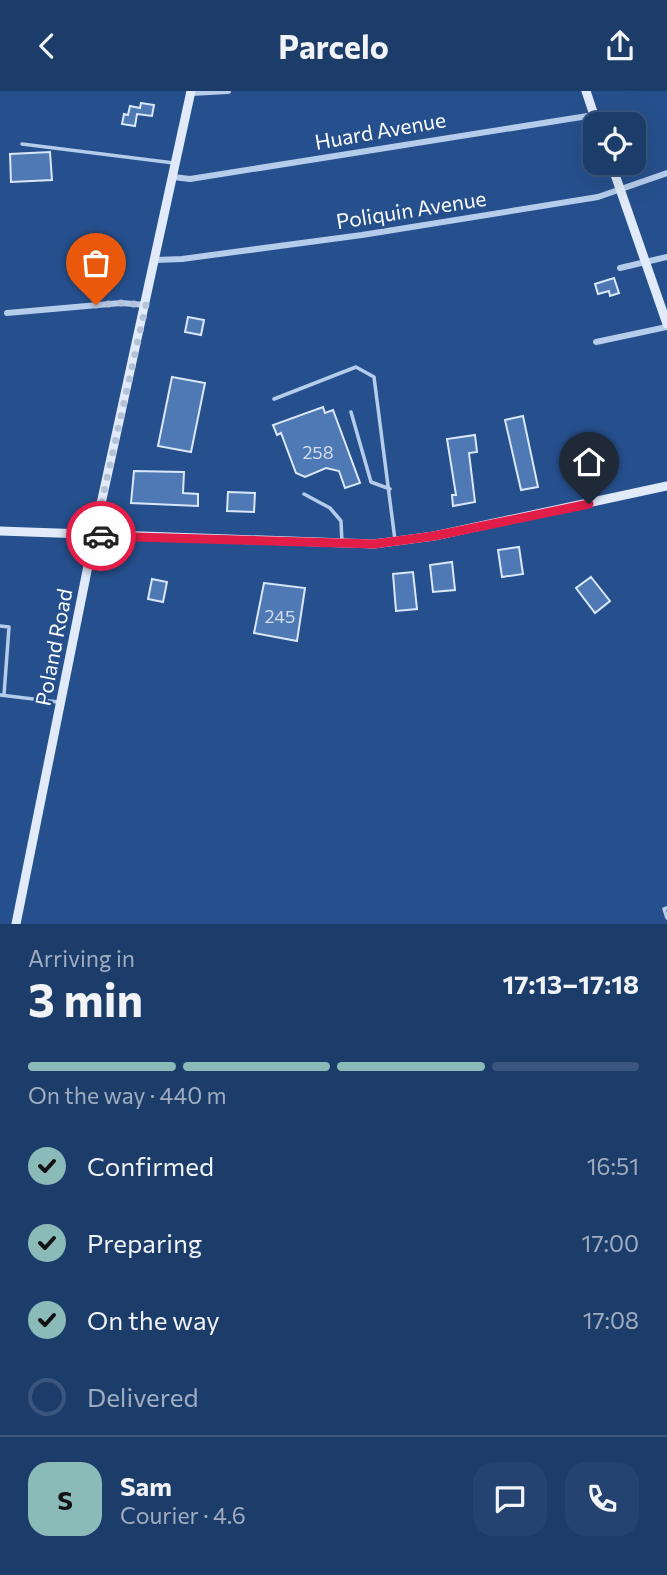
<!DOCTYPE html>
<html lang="en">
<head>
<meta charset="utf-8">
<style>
	body { margin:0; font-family:Commissioner,sans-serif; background:#254370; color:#f1f3f6; height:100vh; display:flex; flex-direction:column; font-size:26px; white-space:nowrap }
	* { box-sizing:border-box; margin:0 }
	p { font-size:23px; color:#a0adc1 }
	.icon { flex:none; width:38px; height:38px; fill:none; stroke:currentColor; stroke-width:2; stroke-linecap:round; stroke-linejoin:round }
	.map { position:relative; height:833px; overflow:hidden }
	.side { display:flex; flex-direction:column; background:#1c3c6a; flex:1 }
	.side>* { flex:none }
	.controls { position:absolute; left:583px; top:21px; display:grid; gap:14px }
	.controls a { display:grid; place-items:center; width:63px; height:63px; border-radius:14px; background:#1c3c6a; box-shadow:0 7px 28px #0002,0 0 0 2px #3a567e; font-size:35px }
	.pin { position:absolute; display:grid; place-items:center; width:60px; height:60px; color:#fff; margin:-72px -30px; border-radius:50% 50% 50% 0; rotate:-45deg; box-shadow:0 0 7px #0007 }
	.pin .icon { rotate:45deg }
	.courier { position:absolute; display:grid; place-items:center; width:70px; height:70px; margin:-35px; border:5px solid #e11d48; border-radius:50%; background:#fff; color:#222; box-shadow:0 2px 9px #0007 }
	.overview em { font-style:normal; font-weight:700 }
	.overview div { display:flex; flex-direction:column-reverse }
	.overview { display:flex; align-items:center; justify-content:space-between; height:119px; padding:0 28px }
	h1 { font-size:46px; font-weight:700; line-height:52px }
	.bar { display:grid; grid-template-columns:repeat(4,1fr); gap:10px 7px; align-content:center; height:84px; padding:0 28px }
	.bar i { height:9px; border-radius:5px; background:#3a567e }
	.bar .selected { background:#8bbbb9 }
	.bar p { grid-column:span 4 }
	.line { display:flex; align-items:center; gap:18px; padding:0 28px; border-top:2px solid #3a567e }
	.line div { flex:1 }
	.round { display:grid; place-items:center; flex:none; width:74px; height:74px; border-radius:21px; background:#254370 }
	ol { padding:0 28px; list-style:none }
	li { display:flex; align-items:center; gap:21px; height:77px }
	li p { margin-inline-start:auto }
	li .icon { padding:7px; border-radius:50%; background:#8bbbb9; color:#111; stroke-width:4 }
	li:last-child { color:#a0adc1 }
	li i { width:38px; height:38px; border:4px solid #3a567e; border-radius:50% }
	header { display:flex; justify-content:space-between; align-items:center; height:91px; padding:0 28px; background:#1c3c6a; font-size:32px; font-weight:700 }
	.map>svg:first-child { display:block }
	.building { fill:#4e79b4; stroke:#dae7f8; stroke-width:2 }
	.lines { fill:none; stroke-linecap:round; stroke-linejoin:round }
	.lane { stroke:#b5cceb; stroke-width:3.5 }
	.street { stroke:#b5cceb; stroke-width:6 }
	.secondary { stroke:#e0eaf9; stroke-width:9 }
	.done { stroke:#b3c2d7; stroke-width:7; stroke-dasharray:0 12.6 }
	.route { stroke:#e11d48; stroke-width:9 }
	.labels { text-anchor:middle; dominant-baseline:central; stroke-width:5; stroke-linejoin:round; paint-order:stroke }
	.number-label { font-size:18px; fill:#d3deec }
	.street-label { font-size:21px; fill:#fff; stroke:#26508d }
</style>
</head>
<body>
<header><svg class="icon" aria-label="back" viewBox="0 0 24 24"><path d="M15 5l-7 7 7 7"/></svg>Parcelo<svg class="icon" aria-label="share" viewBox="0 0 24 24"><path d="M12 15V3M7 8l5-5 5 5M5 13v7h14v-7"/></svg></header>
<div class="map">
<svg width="667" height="833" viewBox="0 0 667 833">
	<rect width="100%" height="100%" fill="#26508d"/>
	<path class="building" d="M141,12L154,14L152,25L137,23L135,35L122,33L124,23L128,24L130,15L140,17Z
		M50,61L52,89L11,91L10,63Z
		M614,187L619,202L610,205L609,200L598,203L595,193Z
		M188,226L204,229L201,244L185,241Z
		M172,286L205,292L191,361L158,355Z
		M323,316L325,322L333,319L360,392L345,397L339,380L326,377L305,386L296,382L281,342L277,344L273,334Z
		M523,325L538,396L521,399L505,329Z
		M475,344L477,361L469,362L475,411L453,415L452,404H456L447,348Z
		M134,380L184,381L183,402L198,403V415L131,412Z
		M228,401L255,402L254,421L227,420Z
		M519,456L523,483L502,486L498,459Z
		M452,471L455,499L433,501L430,474Z
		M413,481L417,518L396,520L393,483Z
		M591,486L610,510L595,522L576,497Z
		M152,488L167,491L163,511L148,508Z
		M264,492L305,497L297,550L254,542Z"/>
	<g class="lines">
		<path class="lane" d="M22,53L174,72
			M274,308L356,276L374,286L395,449
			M351,321L371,391L390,398
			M304,403L330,417L341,430L342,452
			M0,535L9,536L4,604
			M0,604L58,611
			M667,817L664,818L667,827"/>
		<path class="street" d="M191,2L228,0
			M173,86L190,88L594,24
			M156,169L182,168L362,144L598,106L667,82
			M620,177L667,166
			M7,222L121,212L146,214
			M596,251L667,236"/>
		<path class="secondary" d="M586,0L597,33
			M611,72L667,233
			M0,440L374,453L434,445L667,395
			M16,833L94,445L191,0"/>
	</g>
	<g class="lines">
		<path class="done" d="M96,214L121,212L146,214L94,445H101"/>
		<path class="route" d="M101,445L374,453L434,445L589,413"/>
	</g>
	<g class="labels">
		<g class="number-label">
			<text x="318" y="361">258</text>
			<text x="280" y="525">245</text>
		</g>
		<g class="street-label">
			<text transform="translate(380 39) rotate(-10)">Huard Avenue</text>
			<text transform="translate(411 118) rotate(-9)">Poliquin Avenue</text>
			<text transform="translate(53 556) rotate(-79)">Poland Road</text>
		</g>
	</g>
</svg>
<div class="controls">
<a><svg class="icon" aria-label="locate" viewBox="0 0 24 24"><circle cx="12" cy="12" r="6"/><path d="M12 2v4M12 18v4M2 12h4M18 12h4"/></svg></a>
</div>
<div class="pin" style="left:96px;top:214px;background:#ea580c"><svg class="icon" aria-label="bag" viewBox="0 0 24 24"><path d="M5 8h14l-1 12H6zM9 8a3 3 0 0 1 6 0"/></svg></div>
<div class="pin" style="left:589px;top:413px;background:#1f2937"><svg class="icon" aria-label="home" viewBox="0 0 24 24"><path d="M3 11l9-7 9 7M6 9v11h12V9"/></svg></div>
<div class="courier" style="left:101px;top:445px"><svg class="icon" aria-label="car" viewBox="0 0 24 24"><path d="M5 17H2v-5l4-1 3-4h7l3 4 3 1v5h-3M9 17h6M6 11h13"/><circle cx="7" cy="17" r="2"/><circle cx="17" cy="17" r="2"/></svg></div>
</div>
<section class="side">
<div class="overview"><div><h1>3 min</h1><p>Arriving in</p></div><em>17:13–17:18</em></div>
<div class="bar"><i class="selected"></i><i class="selected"></i><i class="selected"></i><i></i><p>On the way · 440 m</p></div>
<ol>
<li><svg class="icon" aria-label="check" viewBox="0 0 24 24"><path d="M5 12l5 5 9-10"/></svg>Confirmed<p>16:51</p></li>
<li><svg class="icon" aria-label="check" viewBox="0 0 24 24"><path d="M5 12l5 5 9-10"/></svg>Preparing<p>17:00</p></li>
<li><svg class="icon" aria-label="check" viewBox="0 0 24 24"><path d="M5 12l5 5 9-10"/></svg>On the way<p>17:08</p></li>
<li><i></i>Delivered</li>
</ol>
<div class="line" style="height:126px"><b class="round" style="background:#8bbbb9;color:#111">S</b><div><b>Sam</b><p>Courier · 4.6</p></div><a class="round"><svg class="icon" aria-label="chat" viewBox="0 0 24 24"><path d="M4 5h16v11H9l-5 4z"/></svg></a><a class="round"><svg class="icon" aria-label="phone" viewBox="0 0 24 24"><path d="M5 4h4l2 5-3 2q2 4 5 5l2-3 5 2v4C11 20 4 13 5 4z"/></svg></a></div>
</section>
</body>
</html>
